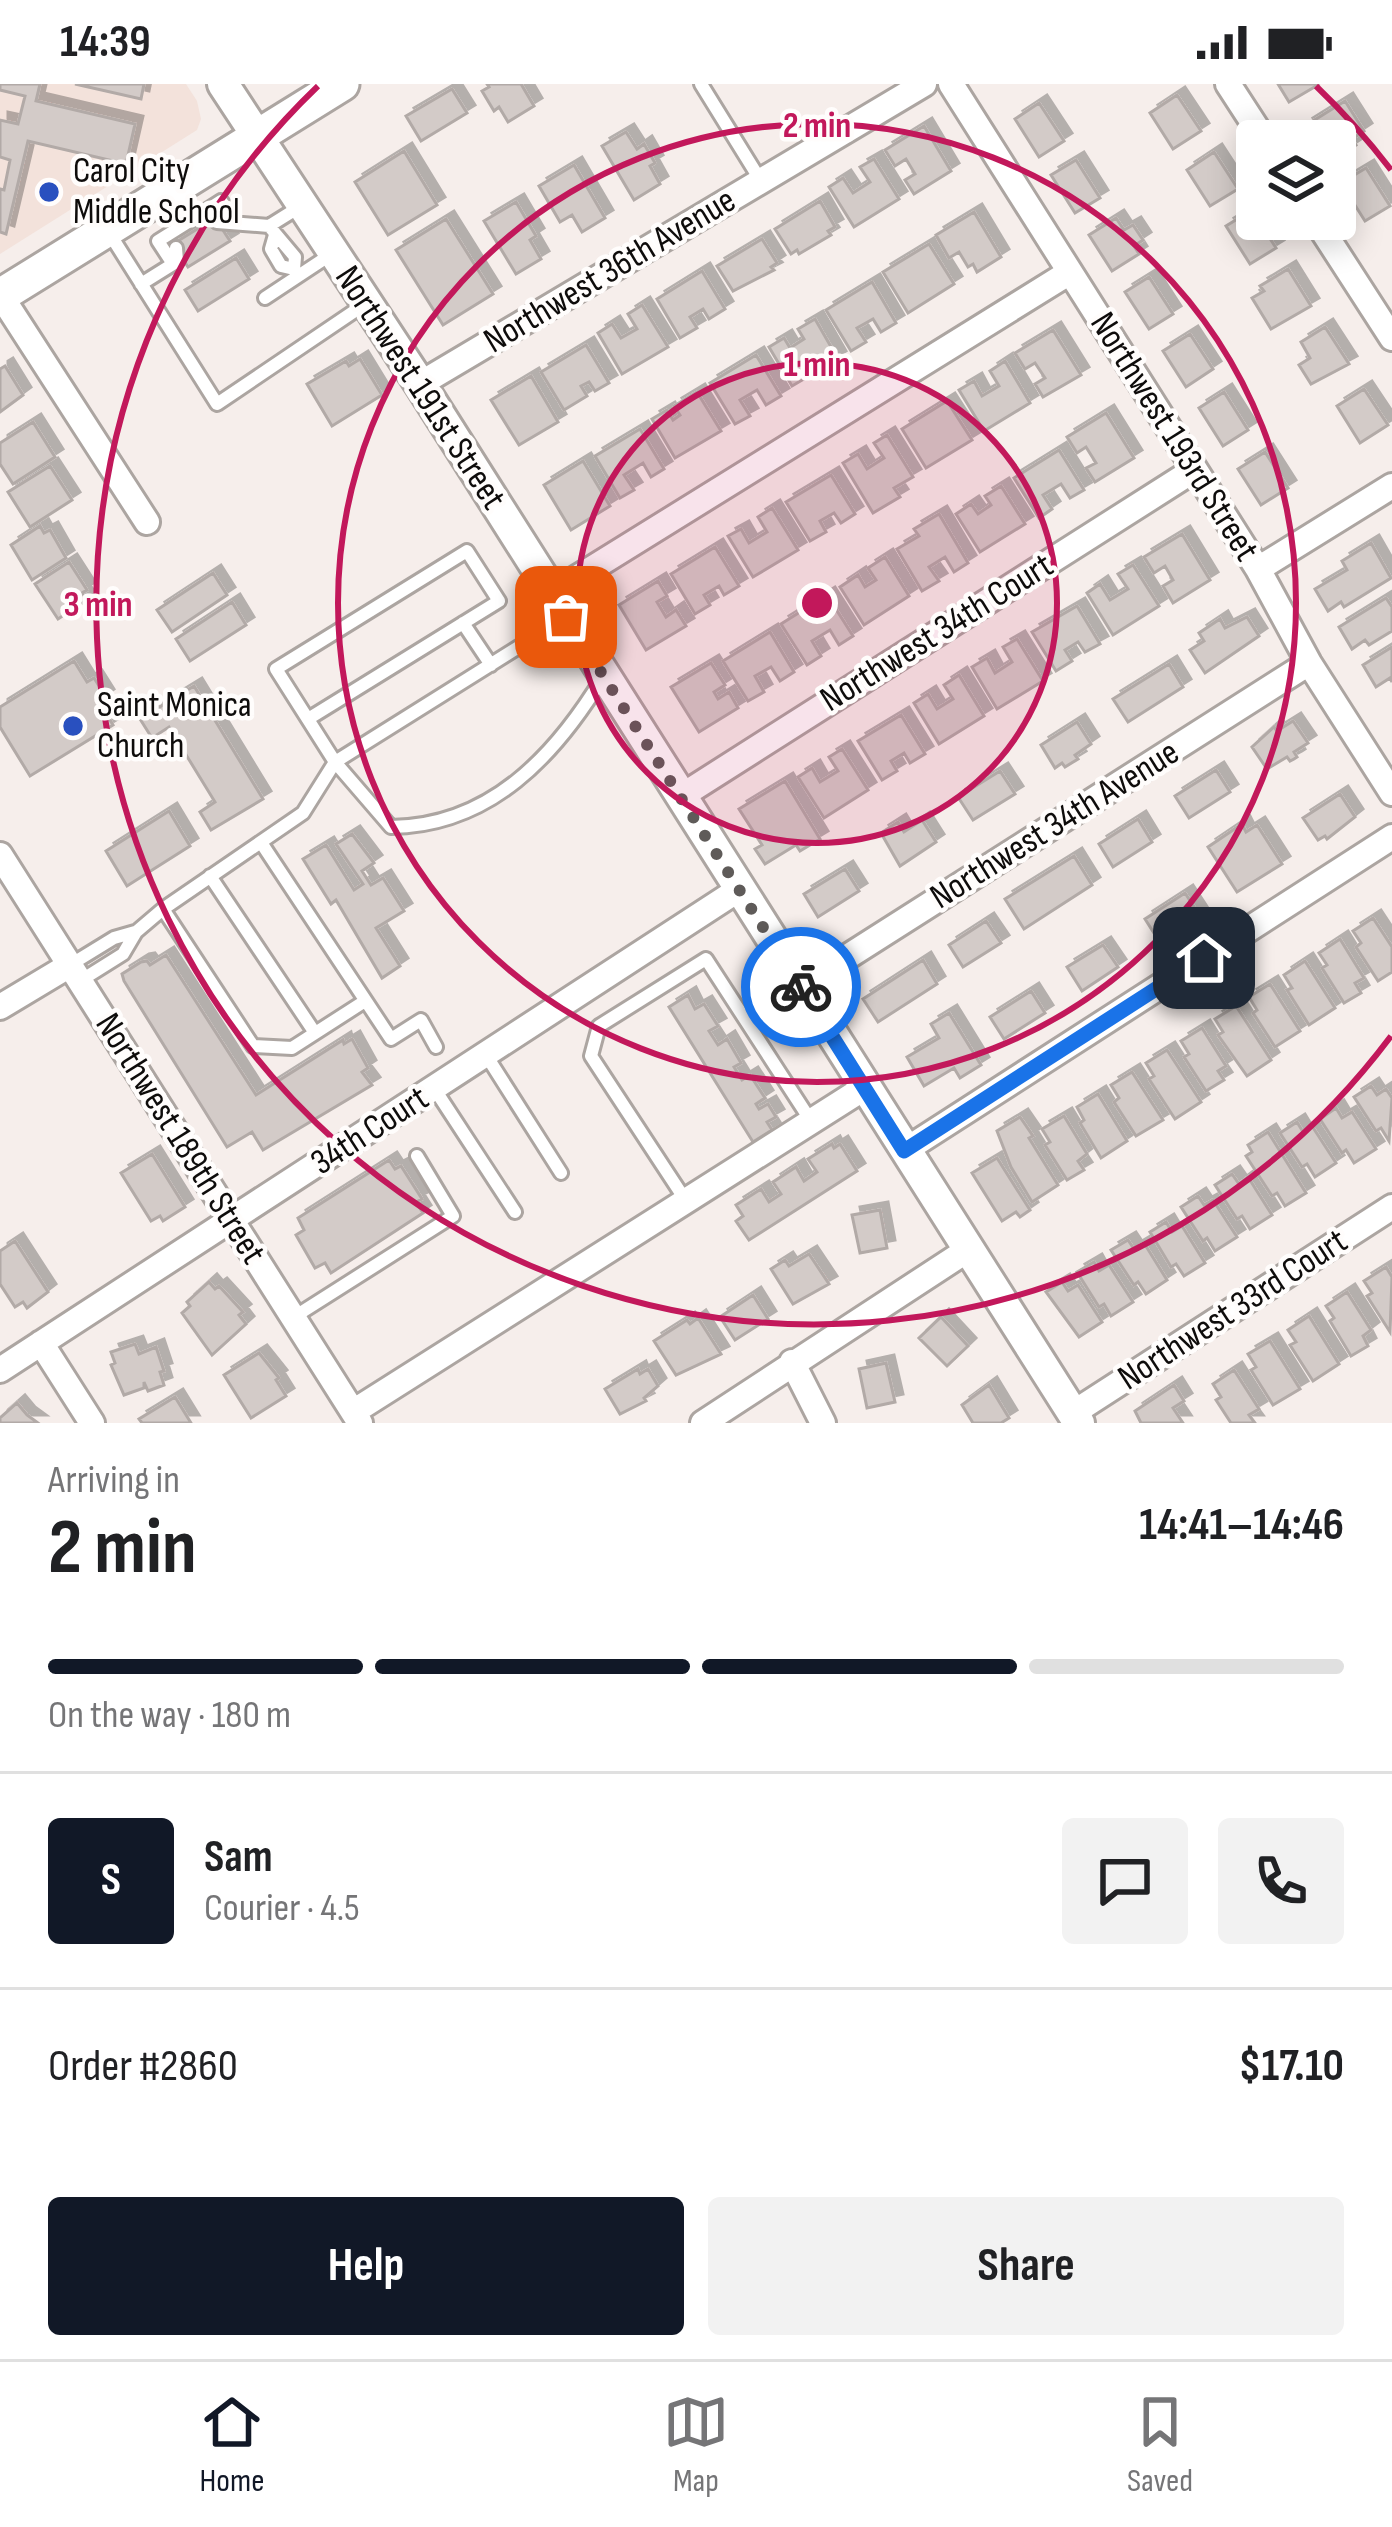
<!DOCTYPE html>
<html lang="en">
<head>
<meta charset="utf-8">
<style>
	body { margin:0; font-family:"Sofia Sans Condensed",sans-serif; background:#f2f2f2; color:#202124; height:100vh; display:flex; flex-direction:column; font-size:45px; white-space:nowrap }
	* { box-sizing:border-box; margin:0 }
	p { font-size:39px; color:#757577 }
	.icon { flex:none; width:66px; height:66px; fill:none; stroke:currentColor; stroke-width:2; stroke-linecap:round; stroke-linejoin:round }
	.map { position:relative; height:1339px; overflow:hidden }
	.drawer { display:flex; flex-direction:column; background:#fff; flex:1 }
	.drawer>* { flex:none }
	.tools { position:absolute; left:1236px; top:36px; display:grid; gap:24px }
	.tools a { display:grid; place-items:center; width:120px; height:120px; border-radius:12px; background:#fff; box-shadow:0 6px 30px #0003; font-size:60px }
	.pin { position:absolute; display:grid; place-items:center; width:102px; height:102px; color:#fff; margin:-51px; border-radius:24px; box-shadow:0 6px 18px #0006 }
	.courier { position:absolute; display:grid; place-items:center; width:120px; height:120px; margin:-60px; border:9px solid #1a73e8; border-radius:50%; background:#fff; color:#222; box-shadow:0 3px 15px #0007 }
	.overview em { font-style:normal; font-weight:700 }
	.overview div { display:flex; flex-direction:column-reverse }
	.overview { display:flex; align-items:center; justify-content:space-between; height:204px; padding:0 48px }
	h1 { font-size:78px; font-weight:700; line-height:90px }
	.bar { display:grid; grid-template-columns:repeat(4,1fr); gap:18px 12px; align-content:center; height:144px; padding:0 48px }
	.bar i { height:15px; border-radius:9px; background:#e0e0e0 }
	.bar .on { background:#111827 }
	.bar p { grid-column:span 4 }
	.line { display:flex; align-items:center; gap:30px; padding:0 48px; border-top:3px solid #e0e0e0 }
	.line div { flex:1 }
	.round { display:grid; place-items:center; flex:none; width:126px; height:126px; border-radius:12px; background:#f2f2f2 }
	.cta { display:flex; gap:24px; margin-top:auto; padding:24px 48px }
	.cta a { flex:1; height:138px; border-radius:12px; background:#111827; color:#fff; font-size:48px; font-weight:700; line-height:138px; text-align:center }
	.cta a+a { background:#f2f2f2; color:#202124 }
	.status { display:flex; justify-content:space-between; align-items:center; height:84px; padding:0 60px; background:#fff; direction:ltr }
	.status svg { height:33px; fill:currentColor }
	.menu { display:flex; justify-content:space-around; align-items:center; height:168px; border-top:3px solid #e0e0e0; background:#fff; font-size:33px; color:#757577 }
	.menu a { display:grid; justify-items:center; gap:6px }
	.menu .on { color:#111827 }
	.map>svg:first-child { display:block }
	.built { fill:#f3e2db }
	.building { fill:#d3cbc8; stroke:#b2aaa7; stroke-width:3; filter:url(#shadow) }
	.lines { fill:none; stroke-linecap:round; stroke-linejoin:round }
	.service-casing { stroke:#aca5a1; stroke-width:18 }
	.minor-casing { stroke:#aca5a1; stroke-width:30 }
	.tertiary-casing { stroke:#aca5a1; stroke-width:36 }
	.secondary-casing { stroke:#aca5a1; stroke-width:39 }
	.service { stroke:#fff; stroke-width:12 }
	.minor { stroke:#fff; stroke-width:24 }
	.tertiary { stroke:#fff; stroke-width:30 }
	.secondary { stroke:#fff; stroke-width:33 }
	.done { stroke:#5f5b59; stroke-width:12; stroke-dasharray:0 21.6 }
	.route { stroke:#1a73e8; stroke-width:15 }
	.ring { fill:none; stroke:#c2185b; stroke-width:6 }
	.poi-dot { fill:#2950bf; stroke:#fffdfc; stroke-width:4.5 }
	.labels { text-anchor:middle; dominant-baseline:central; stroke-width:9; stroke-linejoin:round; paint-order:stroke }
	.poi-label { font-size:36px; fill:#0e0c0b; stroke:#fffdfc; text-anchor:start }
	.street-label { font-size:36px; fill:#0e0c0b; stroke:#fffdfc }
	.centre { fill:#c2185b; stroke:#fffdfc; stroke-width:6 }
	.ring-label { font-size:36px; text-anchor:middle; font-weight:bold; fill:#c2185b; stroke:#fffdfc; stroke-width:9; stroke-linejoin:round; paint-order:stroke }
</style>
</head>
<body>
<div class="status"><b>14:39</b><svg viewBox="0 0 49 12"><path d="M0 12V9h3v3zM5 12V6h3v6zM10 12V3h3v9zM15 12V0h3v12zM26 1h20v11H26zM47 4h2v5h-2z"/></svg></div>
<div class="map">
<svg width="1392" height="1339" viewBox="0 0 1392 1339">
	<defs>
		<filter id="shadow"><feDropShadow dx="8" dy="-8" stdDeviation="0" flood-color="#0004"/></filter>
	</defs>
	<rect width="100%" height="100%" fill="#f6eeeb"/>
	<path class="built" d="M0,0H186L197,17L201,35L197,46L0,170Z"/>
	<path class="building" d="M0,0H40L36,17L135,40L126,80L28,57L6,150L0,148V105L4,106L10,76L0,73V36L18,40L25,12L0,6Z
		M75,0H144L141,15Z
		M487,0H521L534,22L508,38L499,23L494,27L482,7L489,3Z
		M1278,0H1317L1318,1L1289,18Z
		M452,5L467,29L421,57L406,32Z
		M1177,11L1201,47L1173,65L1150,29Z
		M1345,17L1364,47L1352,55L1356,61L1335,75V57H1315L1305,42Z
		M1039,19L1064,57L1039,73L1015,35Z
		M924,42L951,87L914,110L905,96L915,90L906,75L895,82L885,66Z
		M626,48L637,65L644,60L655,79L650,82L660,100L634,116L602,62Z
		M404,67L437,121L388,151L355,98Z
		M1214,68L1238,105L1210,122L1187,86Z
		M874,75L899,115L854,143L829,103L843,94L853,109L870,98L860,83Z
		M1076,76L1100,114L1075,129L1051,91Z
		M574,81L605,134L582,148L572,131L560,138L539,102Z
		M1366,84L1390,122L1365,137L1341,99Z
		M820,117L835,143L828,147L831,151L799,170L797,166L791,170L775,145Z
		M516,118L536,152L530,156L541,175L516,190L484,137Z
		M1252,126L1276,164L1250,180L1226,142Z
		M974,128L1001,173L977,188L973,180L968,183L959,168L949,174L936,151Z
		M215,134L230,157L188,183L173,160Z
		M1116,134L1124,146L1133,141L1143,156L1134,162L1139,170L1112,187L1089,151Z
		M446,135L493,210L443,241L396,166Z
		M762,155L777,179L771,183L774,186L733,207L717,182Z
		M929,160L954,200L908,229L883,188Z
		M236,174L249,195L198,227L185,206Z
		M1288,185L1311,222L1271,245L1252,214L1264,207L1260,202Z
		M702,187L725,225L709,235L703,225L690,233L697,244L680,254L657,215Z
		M1149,193L1173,230L1149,245L1125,208Z
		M872,198L896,239L881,248L873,235L857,244L866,258L851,267L826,226Z
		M642,221L668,263L622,290L598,249L612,240L621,254L637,245L628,230Z
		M815,235L838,275L792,302L769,263L784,254L790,264L804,255L798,245Z
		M1325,243L1349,280L1311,300L1299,281L1310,274L1301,258Z
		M1053,246L1081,291L1043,313L1035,300L1045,294L1035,279L1025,285L1015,269Z
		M1190,250L1213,285L1186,303L1163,267Z
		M586,261L609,299L595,307L589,298L581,302L587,312L564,326L541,288Z
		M756,271L781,312L766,321L757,306L740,316L750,332L735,340L710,299Z
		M360,275L382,311L332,342L307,300L346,277L349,282Z
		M1005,277L1030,319L984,347L959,306L974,297L982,312L999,302L990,287Z
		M5,282L23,311L0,328V285Z
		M531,292L558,338L519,361L491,316Z
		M1364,305L1388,341L1360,359L1337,322Z
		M697,308L721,347L675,374L652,335L667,326L673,336L680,331L674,322Z
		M1224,308L1248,346L1223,362L1199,324Z
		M947,317L972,356L926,384L902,345Z
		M1106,329L1134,374L1095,398L1086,384L1096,379L1086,363L1077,369L1067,353Z
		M33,338L55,373L13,400L0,380V359Z
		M640,345L664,385L651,393L643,379L624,391L634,406L620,414L595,372Z
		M887,351L913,393L894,404L900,413L873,429L843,379L858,370L867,385L884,374L874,359Z
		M1059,366L1084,406L1070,414L1061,400L1043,411L1052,425L1039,434L1014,394Z
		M1265,368L1288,404L1261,421L1238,385Z
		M583,377L610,422L571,446L544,401Z
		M50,382L72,416L30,443L8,408Z
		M831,391L855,430L841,439L834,429L820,437L826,448L810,457L786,418Z
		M1001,402L1025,440L980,468L956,430L971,420L978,430L991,421L985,412Z
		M772,424L798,466L753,493L728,452L741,445L749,459L767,448L758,433Z
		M939,430L968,479L954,488L945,473L929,483L939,497L922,507L897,465L919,452L914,445Z
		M40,442L44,449L50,446L66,474L32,496L11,461Z
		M1182,450L1210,496L1173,519L1163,502L1173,496L1165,482L1154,489L1144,473Z
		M1371,459L1391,494L1344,523L1341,518L1328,527L1315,505L1347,486L1342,477Z
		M715,463L739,502L724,511L719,502L704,511L710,521L695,530L671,490Z
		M885,473L909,512L864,541L840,503L858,491L865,503L876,496L868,484Z
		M69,478L87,506L82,509L87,516L58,535L35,500Z
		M1133,481L1159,522L1113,551L1087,509L1100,500L1110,516L1128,505L1118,490Z
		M213,489L227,511L172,548L157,526Z
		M658,497L667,512L657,518L666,533L676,526L686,542L646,566L619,521Z
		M827,511L853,552L839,561L830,546L812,557L821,572L807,581L781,540Z
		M1386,514L1392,523V547L1369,561L1365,556L1352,565L1339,543Z
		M232,518L246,541L190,577L176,555Z
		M1077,522L1100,560L1085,568L1078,558L1065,566L1072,577L1056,587L1032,548Z
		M1247,533L1259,552L1205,589L1190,566L1204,557L1199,549L1220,535L1225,544Z
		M770,548L794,588L780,597L771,583L755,592L764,608L748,617L723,577Z
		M1017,555L1043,597L997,625L972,583L987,574L995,589L1012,578L1003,563Z
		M1392,563V598L1390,594L1376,603L1363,581Z
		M74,577L87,598L94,594L106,613L99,618L113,641L30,692L0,643V623Z
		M711,579L725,601L714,608L718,615L729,608L738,624L699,648L671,603Z
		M1169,580L1183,603L1128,638L1113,615Z
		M959,591L984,632L939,660L914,619L928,610L937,625L953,615L944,601Z
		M194,602L263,715L211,746L200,728L215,718L169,643L152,654L140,635Z
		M901,631L925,670L910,679L904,669L891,677L897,687L882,696L858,657Z
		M1293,637L1308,659L1294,668L1297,673L1294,675L1290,677L1287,673L1267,685L1252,663L1274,643L1277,647Z
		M1077,638L1091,660L1075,671L1078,675L1065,683L1062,679L1055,684L1041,661Z
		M842,665L868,706L824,734L798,693L812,684L820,698L838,687L829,673Z
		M1216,686L1230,708L1189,734L1175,712Z
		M1000,687L1015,710L973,736L958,713Z
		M785,697L820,755L800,767L796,761L765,780L755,765L762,761L739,725Z
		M1340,710L1355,733L1327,755L1325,752L1318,756L1303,734Z
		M169,727L190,762L127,802L106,767Z
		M1138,735L1152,758L1113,783L1099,760Z
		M922,736L936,758L900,782L881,749L898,738L904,748Z
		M1242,740L1246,748L1257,741L1282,780L1237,808L1208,763Z
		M352,750L374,779L362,787L371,801L383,794L404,827L376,844L400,882L382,894L336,816L331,820L303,775L326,761L354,806L363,800L336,760Z
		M1074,772L1092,801L1024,845L1005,815Z
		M845,785L859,807L818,833L804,810Z
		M1185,809L1200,832L1159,857L1145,835Z
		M1373,834L1392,863V888L1378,897L1356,863L1361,859L1353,847Z
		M986,837L1001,859L963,883L949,861Z
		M1340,855L1364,894L1355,899L1361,909L1344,919L1322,884L1327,881L1319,869Z
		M1103,861L1118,883L1082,907L1067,883Z
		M166,871L256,1011L343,956L344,960L352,955L368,984L362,988L372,1001L263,1066L252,1048L227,1063L124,897L122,890L141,878L147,877L150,881Z
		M923,876L937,900L878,938L863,915Z
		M1305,877L1335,924L1309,941L1287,906L1292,904L1284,891Z
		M1270,900L1300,947L1275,963L1253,929L1257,926L1249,913Z
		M1031,907L1045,929L1004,955L990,933Z
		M688,911L695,925L704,920L718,942L709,947L718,961L727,955L741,979L734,983L742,996L750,991L765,1014L756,1020L759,1025L768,1020L776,1033L767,1038L772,1046L753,1058L669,923Z
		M1236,922L1271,976L1247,992L1218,951L1223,948L1215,935Z
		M949,929L981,981L960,994L954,984L924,1002L907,973L939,954L931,940Z
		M1202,944L1226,982L1218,987L1224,996L1206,1007L1184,973L1189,970L1181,957Z
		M1167,966L1201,1018L1175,1035L1149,995L1154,992L1146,979Z
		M1132,988L1163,1036L1136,1052L1114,1018L1119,1014L1111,1001Z
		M1371,1002L1377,1011L1386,1005L1392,1014L1389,1057L1381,1044L1376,1047L1354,1013Z
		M1098,1010L1127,1057L1101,1074L1080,1039L1084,1036L1077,1023Z
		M1336,1024L1342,1034L1352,1028L1376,1065L1354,1079L1346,1066L1342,1069L1320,1035Z
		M1064,1032L1087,1070L1078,1077L1084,1086L1067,1096L1045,1061L1050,1058L1042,1045Z
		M1020,1033L1033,1052L1029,1054L1058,1101L1032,1118L1011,1083L997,1047Z
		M1297,1038L1303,1048L1312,1042L1336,1079L1315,1093L1307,1080L1302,1083L1280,1049Z
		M1268,1048L1306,1109L1285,1122L1277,1109L1272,1112L1246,1072L1252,1068L1248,1061Z
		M832,1060L834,1064L840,1060L857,1087L749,1156L736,1137L743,1132L736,1121L761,1105L769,1118L781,1110L773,1098L796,1083L804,1097L817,1088L808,1075Z
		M152,1070L185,1123L163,1137L160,1132L151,1137L121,1089Z
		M997,1074L1030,1126L1020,1133L1016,1128L1002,1137L972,1089Z
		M389,1076L395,1085L401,1082L422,1115L416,1118L423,1129L331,1189L325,1179L315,1184L296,1151L304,1146L298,1134Z
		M1232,1090L1239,1100L1248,1093L1272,1131L1250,1145L1242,1132L1237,1135L1215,1101Z
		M1198,1112L1204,1121L1213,1116L1237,1153L1215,1167L1207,1154L1203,1157L1181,1123Z
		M880,1126L887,1164L860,1169L852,1131Z
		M1166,1138L1172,1148L1182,1142L1205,1179L1184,1192L1176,1180L1171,1183L1150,1148Z
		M1128,1156L1134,1165L1144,1159L1167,1196L1146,1210L1138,1198L1134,1201L1111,1166Z
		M15,1157L48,1208L27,1224L23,1218L15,1223L0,1200V1167Z
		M809,1170L829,1200L793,1220L771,1185L785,1176L789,1182Z
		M1094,1178L1099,1187L1109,1181L1133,1218L1111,1232L1104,1220L1099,1223L1077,1188Z
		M1386,1183L1392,1193L1390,1248L1367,1212L1372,1209L1364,1197Z
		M209,1198L215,1205L219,1202L243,1228L239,1231L246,1240L212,1271L182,1229L190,1222L187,1218Z
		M1062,1198L1068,1207L1078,1201L1102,1238L1079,1253L1046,1208Z
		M1347,1208L1371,1246L1363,1252L1368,1262L1351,1272L1330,1237L1334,1234L1326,1222Z
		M753,1211L768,1235L735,1256L720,1233Z
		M1309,1232L1339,1280L1313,1297L1290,1261L1296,1258L1288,1246Z
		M941,1233L968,1262L947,1282L919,1254Z
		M698,1234L721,1270L676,1291L654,1257L687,1236L690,1240Z
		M1270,1257L1300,1305L1273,1321L1251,1286L1256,1283L1248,1270Z
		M135,1260L139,1270L156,1263L164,1287L160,1288L164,1301L148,1307L144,1298V1304L124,1311L111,1281L115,1279L111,1268Z
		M259,1269L279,1294L276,1296L286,1312L251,1334L224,1291Z
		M886,1279L895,1318L867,1324L859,1285Z
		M638,1285L640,1290L648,1285L658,1302L644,1314L646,1317L620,1330L605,1305Z
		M1234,1286L1259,1325L1249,1331L1255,1339H1231L1216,1316L1221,1313L1213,1300Z
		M989,1301L1009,1334L1001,1339H973L962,1321Z
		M1174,1301L1184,1317L1173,1324L1183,1339H1141L1135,1327Z
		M175,1313L191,1339H142L139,1335Z
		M17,1319L27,1331L38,1339H0V1334Z"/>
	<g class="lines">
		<g class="service-casing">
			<path id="service" d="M701,0L761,97
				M176,106L193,135L158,157L173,180L177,177L176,164
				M193,135L221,117L236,138
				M217,138L269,142L301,122
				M269,142L295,173L294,185L298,192
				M108,147L217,320L365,220
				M275,151L271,165L281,182L294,185
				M141,200L173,180
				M265,214L333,169
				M463,539L491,581
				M308,635L499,517L467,467L276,585L335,678L391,743C490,742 555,672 603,593
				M262,760L391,955L421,936L436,963
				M210,792L315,949
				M163,825L253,962L292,964L365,917
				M70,881L114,854L135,848
				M80,897L123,870L136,848L163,825L303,729L335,678L565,534
				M486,971L561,1089
				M434,1004L515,1128
				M686,1117L591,972L599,942L706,875L811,1037
				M294,1233L453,1132L417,1072"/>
		</g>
		<g class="minor-casing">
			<path id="minor" d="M951,0L1258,485L1309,579L1392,709
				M1228,0L1265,57
				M1315,135L1392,254
				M1,212L147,438
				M420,300L924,0
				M1258,485L1392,402
				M551,510L1070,188
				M680,713L1194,386
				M0,771L360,1339
				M800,903L1309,579
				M0,923L70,881
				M904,1067L1392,753
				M41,1259L92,1339
				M792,1278L823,1339
				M0,1286L738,806
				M353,1328L864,1004
				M1073,1329L1392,1123
				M703,1339L969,1165"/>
		</g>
		<g class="tertiary-casing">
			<path id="tertiary" d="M223,0L420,300L1079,1339"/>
		</g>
		<g class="secondary-casing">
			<path id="secondary" d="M0,212L342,0"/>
		</g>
		<use href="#service" class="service"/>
		<use href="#minor" class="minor"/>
		<use href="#tertiary" class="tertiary"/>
		<use href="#secondary" class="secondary"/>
	</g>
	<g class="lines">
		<path class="done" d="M566,533L801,903"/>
		<path class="route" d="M801,903L904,1067L1204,874"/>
	</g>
	<circle cx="817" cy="519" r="240" fill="#c2185b" fill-opacity=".12"/>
	<g class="ring">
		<circle cx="817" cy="519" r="240"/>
		<circle cx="817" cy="519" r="479"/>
		<path d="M1391 952A719 719 0 1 1 318 2M1316 2A719 719 0 0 1 1391 86"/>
	</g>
	<g class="poi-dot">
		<circle cx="49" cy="108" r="12"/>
		<circle cx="73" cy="642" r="12"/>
	</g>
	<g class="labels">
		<g class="poi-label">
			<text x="73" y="87">Carol City<tspan x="73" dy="41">Middle School</tspan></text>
			<text x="97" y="621">Saint Monica<tspan x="97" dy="41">Church</tspan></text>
		</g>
		<g class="street-label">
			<text transform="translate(610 187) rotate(-31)">Northwest 36th Avenue</text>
			<text transform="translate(420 304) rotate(57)">Northwest 191st Street</text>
			<text transform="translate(1174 353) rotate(58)">Northwest 193rd Street</text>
			<text transform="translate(937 549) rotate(-32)">Northwest 34th Court</text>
			<text transform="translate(1055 741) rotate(-32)">Northwest 34th Avenue</text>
			<text transform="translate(370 1047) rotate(-33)">34th Court</text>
			<text transform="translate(180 1055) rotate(58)">Northwest 189th Street</text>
			<text transform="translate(1233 1226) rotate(-33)">Northwest 33rd Court</text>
		</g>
	</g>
	<circle cx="817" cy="519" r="18" class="centre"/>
	<g class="ring-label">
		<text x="817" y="53">2 min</text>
		<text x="817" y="292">1 min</text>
		<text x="98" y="532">3 min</text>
	</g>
</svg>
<div class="tools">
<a><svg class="icon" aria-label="layers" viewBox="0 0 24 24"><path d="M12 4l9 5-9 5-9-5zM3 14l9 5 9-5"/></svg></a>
</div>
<div class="pin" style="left:566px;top:533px;background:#ea580c"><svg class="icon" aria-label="bag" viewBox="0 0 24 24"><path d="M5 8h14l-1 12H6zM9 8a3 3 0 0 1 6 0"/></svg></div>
<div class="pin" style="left:1204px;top:874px;background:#1f2937"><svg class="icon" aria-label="home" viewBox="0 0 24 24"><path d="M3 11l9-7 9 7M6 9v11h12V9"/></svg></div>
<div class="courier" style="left:801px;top:903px"><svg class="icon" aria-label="bike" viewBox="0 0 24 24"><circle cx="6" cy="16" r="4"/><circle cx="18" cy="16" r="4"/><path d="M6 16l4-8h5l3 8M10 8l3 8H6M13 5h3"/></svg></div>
</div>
<section class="drawer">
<div class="overview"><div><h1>2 min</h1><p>Arriving in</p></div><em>14:41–14:46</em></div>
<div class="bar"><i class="on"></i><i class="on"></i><i class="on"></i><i></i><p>On the way · 180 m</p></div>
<div class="line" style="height:216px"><b class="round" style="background:#111827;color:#fff">S</b><div><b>Sam</b><p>Courier · 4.5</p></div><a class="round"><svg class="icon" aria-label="chat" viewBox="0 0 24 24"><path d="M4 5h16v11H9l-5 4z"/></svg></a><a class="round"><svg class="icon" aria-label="phone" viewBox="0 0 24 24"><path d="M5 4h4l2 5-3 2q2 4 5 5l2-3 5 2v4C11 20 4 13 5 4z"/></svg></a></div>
<div class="line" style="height:156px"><div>Order #2860</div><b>$17.10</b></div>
<div class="cta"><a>Help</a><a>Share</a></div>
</section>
<nav class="menu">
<a class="on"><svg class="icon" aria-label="home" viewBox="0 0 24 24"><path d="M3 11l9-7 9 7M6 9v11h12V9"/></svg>Home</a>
<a><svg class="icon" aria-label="map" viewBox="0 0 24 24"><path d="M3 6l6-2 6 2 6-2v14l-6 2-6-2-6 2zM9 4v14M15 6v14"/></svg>Map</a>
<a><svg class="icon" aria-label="saved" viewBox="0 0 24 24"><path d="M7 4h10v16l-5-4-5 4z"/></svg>Saved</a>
</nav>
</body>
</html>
